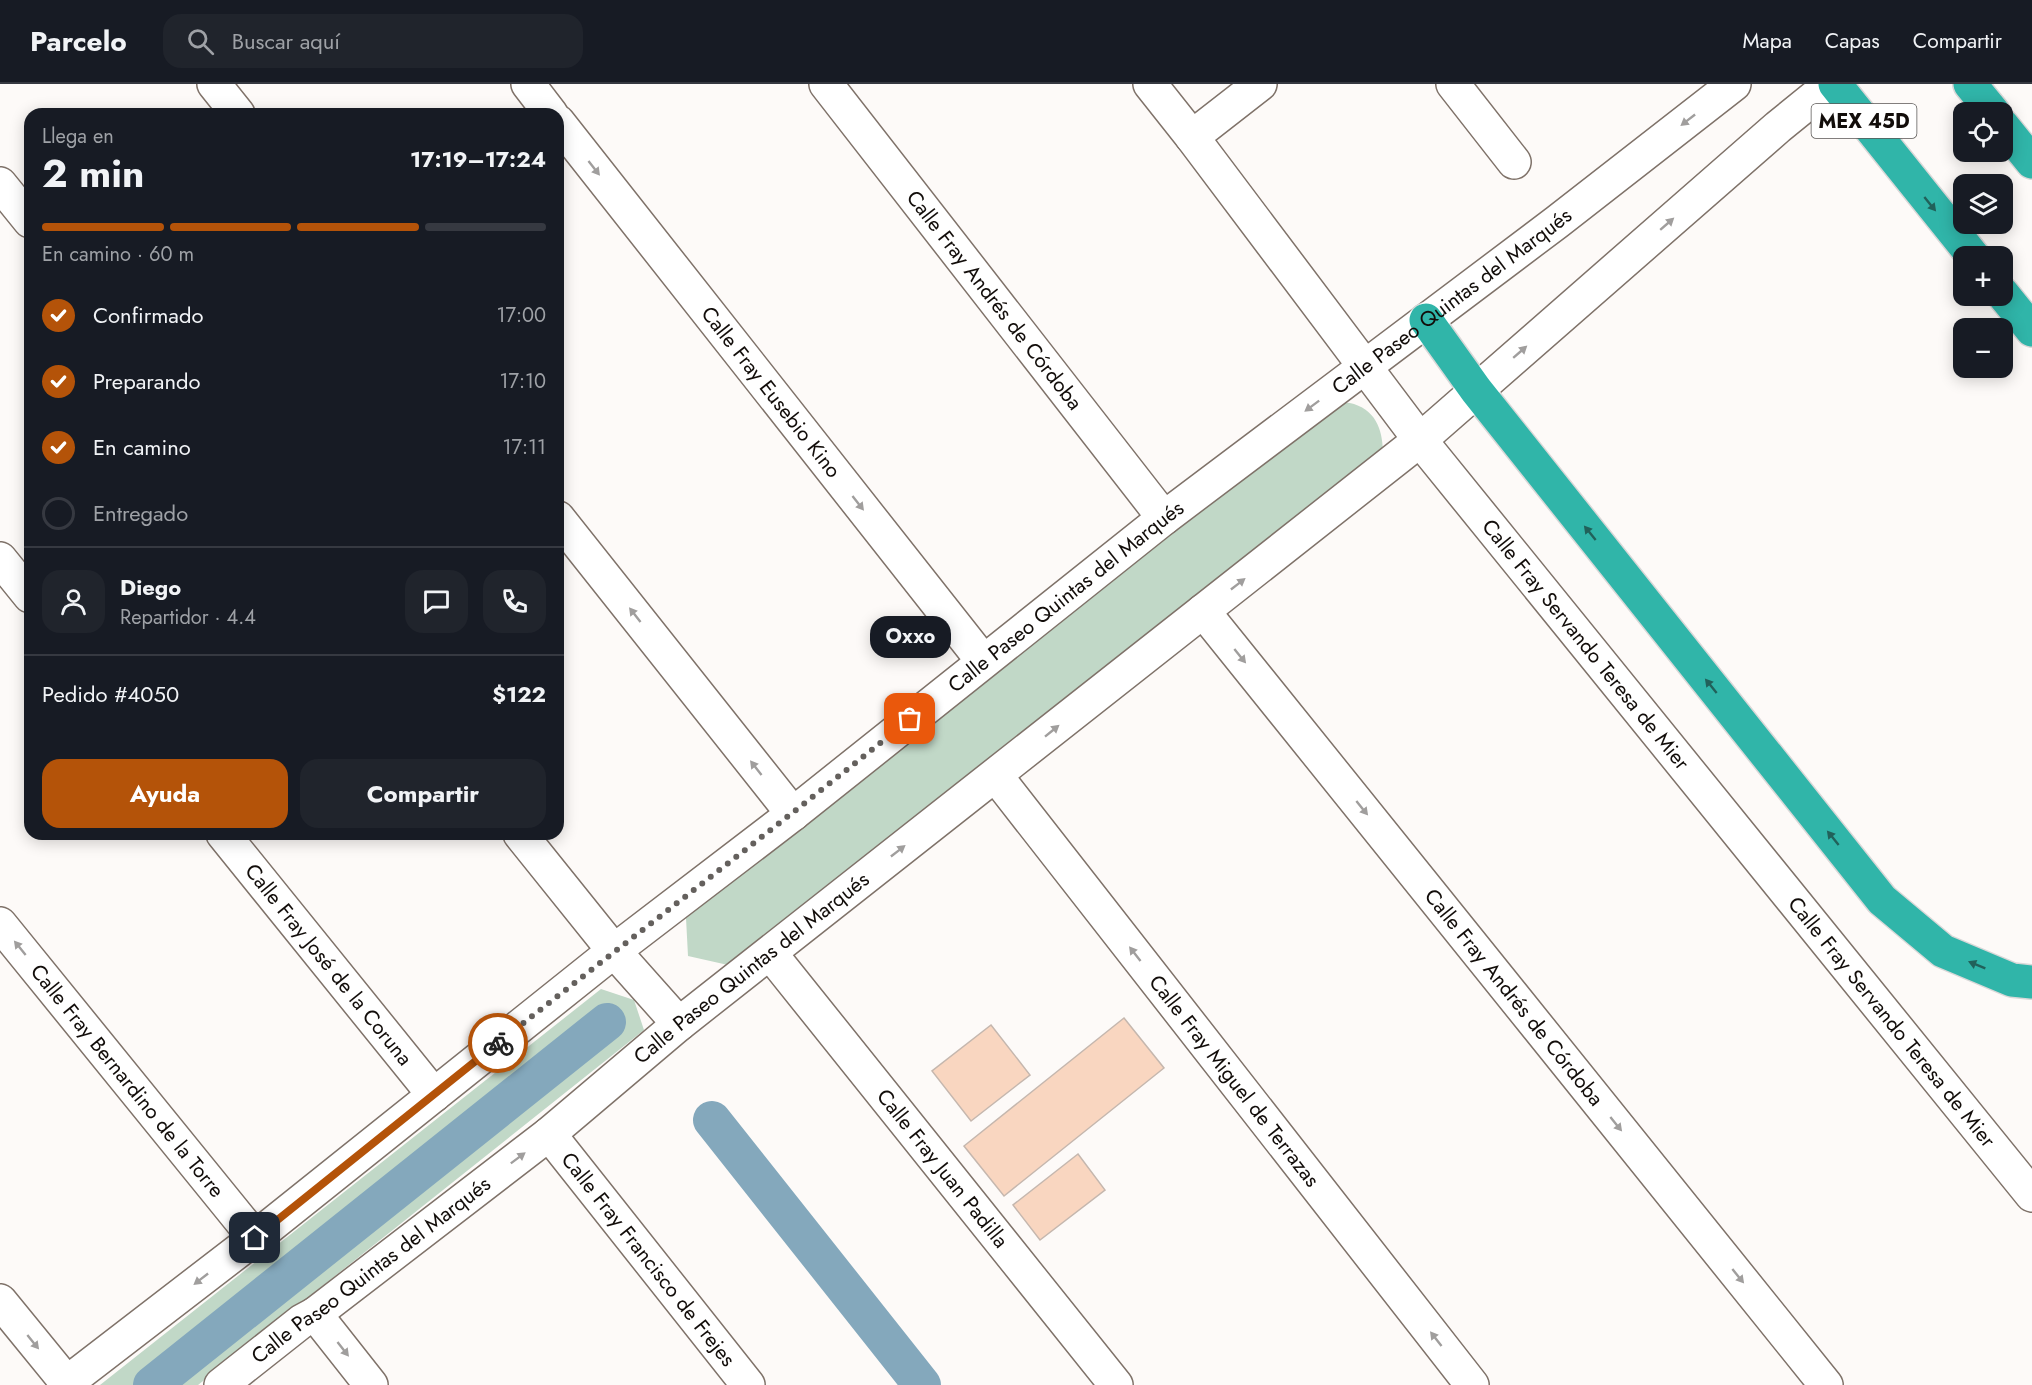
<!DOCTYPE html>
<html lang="es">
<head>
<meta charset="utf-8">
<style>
	body { margin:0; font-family:Jost,sans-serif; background:#20242c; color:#f1f3f6; height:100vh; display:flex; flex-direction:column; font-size:22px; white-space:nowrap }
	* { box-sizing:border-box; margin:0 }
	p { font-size:20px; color:#9ea1a6 }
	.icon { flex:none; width:33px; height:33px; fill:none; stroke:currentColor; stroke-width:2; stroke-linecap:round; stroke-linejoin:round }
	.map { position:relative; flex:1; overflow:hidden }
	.panel { position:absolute; left:24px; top:24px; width:540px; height:732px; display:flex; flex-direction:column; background:#171b24; border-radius:18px; box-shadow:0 3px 15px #0003 }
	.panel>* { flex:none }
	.buttons { position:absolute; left:1953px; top:18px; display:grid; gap:12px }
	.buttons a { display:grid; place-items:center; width:60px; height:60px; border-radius:12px; background:#171b24; box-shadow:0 3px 15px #0003; font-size:30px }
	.pin { position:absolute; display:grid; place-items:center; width:51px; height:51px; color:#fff; margin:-26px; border-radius:12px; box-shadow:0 3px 9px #0006 }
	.courier { position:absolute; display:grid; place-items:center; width:60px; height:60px; margin:-30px; border:4px solid #b45309; border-radius:50%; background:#fff; color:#222; box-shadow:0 2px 8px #0007 }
	.bubble { position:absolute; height:42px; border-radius:18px; background:#171b24; box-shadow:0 3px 15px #0003; font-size:20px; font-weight:700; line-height:42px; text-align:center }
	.head em { font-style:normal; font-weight:700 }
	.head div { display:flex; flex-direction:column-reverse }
	.head { display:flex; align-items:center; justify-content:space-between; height:102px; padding:0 18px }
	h1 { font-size:39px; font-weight:700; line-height:45px }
	.bar { display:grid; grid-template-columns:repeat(4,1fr); gap:9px 6px; align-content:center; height:72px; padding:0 18px }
	.bar i { height:8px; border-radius:4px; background:#363941 }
	.bar .on { background:#b45309 }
	.bar p { grid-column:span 4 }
	.line { display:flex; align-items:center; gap:15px; padding:0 18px; border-top:2px solid #363941 }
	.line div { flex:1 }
	.round { display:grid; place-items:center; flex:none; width:63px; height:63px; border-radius:18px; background:#20242c }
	ol { padding:0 18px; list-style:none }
	li { display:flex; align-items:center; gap:18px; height:66px }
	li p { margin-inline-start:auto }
	li .icon { padding:6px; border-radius:50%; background:#b45309; color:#fff; stroke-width:4 }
	li:last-child { color:#9ea1a6 }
	li i { width:33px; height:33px; border:3px solid #363941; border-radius:50% }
	.action { display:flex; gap:12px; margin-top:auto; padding:12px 18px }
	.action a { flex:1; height:69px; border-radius:18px; background:#b45309; color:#fff; font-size:24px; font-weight:700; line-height:69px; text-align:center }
	.action a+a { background:#20242c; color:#f1f3f6 }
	header { display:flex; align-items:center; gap:36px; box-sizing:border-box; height:84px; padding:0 30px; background:#171b24; border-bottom:2px solid #363941 }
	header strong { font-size:28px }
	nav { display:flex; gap:33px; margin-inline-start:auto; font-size:21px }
	.search { width:420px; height:54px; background:#20242c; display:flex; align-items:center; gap:15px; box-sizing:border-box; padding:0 21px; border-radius:18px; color:#9ea1a6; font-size:22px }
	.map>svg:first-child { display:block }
	.green { fill:#c1d8c7 }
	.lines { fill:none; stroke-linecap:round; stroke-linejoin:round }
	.canal { stroke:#84a8bc; stroke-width:38 }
	.building { fill:#f9d6c0; stroke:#c5b7ae; stroke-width:1.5 }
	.street-casing { stroke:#7f7269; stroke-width:36 }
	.secondary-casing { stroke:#7f7269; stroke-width:36 }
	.highway-casing { stroke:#d9d8d8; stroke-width:36 }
	.street { stroke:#fff; stroke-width:33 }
	.secondary { stroke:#fff; stroke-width:33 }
	.highway { stroke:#30b5a9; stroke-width:33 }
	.oneway { fill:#a09e9d }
	.oneway2 { fill:#21615a }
	.done { stroke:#64605d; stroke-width:6; stroke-dasharray:0 10.8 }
	.route { stroke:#b45309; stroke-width:8 }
	.labels { text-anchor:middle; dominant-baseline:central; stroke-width:6; stroke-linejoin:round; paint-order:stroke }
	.shield { fill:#fff; stroke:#595654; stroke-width:1.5 }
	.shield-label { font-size:20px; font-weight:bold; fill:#120d0a }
	.street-label { font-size:21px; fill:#120d0a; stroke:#fff }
</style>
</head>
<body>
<header>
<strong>Parcelo</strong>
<div class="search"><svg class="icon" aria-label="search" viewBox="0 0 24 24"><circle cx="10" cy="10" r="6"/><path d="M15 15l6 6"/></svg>Buscar aquí</div>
<nav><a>Mapa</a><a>Capas</a><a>Compartir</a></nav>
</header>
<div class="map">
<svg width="2032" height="1301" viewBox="0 0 2032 1301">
	<rect width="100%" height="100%" fill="#fdfaf8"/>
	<path class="green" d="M1335,319C1341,319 1349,318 1354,320C1378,328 1383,349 1383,371L728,881L688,872L686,834Z
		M601,905L634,916L644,946L198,1301H100Z"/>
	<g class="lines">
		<path class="canal" d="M712,1036L922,1301
			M152,1301L607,938"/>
	</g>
	<path class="building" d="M1124,934L1164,984L1004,1112L964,1062Z
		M991,941L1030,991L971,1037L932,987Z
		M1078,1070L1105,1106L1040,1156L1013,1121Z"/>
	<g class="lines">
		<g class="street-casing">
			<g id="street">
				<path d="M214,0L238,30"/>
				<path d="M528,0L551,30"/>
				<path id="s1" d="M826,0L1164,434"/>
				<path d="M1453,0L1514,78"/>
				<path id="s2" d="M558,38L983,577"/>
				<path d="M1192,53L1260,0"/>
				<path d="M0,100L30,137"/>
				<path d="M558,434L793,730"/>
				<path d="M0,475L30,512"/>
				<path id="s3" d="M1203,527L1826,1301"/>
				<path id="s4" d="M996,692L1472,1301"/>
				<path id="s5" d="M223,750L434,1011"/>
				<path d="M520,750L614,867L679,940"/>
				<path id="s6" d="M0,840L255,1154"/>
				<path id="s7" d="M770,869L1116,1301"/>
				<path id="s8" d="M549,1050L748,1301"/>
				<path d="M0,1217L67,1299"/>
				<path d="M315,1230L371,1301"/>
			</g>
		</g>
		<g class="secondary-casing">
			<g id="secondary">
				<path id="s9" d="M1150,0L1192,53L1420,356L2032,1111"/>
				<path id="s10" d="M64,1301L255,1154L614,867L793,730L1164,434L1557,138L1734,0"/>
				<path id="s11" d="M221,1301L302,1237L315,1230L549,1050L679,940L1420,356L1778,43L1831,0"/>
			</g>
		</g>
		<g class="highway-casing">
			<path id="highway" d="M1835,0L1973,172
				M1970,0L1993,28
				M2002,41L2032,78
				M2002,209L2032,246
				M1426,236L1476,306L1882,816L1943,867L2012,896L2032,898"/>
		</g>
		<use href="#street" class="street"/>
		<use href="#secondary" class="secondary"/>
		<use href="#highway" class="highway"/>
	</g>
	<defs><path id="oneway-solid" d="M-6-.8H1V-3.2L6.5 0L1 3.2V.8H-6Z" transform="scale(1.5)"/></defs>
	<g class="oneway">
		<use href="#oneway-solid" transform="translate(1688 36) rotate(142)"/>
		<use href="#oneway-solid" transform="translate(594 84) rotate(52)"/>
		<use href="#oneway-solid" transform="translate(1667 140) rotate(-41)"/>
		<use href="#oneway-solid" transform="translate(1520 268) rotate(-41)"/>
		<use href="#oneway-solid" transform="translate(1312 322) rotate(143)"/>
		<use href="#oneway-solid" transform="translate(858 419) rotate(52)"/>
		<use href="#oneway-solid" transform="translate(1238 500) rotate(-38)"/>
		<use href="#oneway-solid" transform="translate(635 531) rotate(-128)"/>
		<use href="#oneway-solid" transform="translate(1240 572) rotate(51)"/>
		<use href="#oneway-solid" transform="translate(1052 647) rotate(-39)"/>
		<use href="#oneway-solid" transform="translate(756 684) rotate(-128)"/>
		<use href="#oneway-solid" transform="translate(1362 724) rotate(51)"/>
		<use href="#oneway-solid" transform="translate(898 767) rotate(-38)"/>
		<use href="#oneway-solid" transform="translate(20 864) rotate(-129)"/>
		<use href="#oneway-solid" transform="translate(1135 870) rotate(-128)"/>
		<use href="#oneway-solid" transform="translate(1616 1040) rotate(51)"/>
		<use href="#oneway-solid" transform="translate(518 1074) rotate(-37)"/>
		<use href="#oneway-solid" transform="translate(1738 1192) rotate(51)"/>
		<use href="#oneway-solid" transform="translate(201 1195) rotate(142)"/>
		<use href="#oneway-solid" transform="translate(1436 1255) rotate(-128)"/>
		<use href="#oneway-solid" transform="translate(33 1258) rotate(51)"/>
		<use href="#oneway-solid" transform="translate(343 1265) rotate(52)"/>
	</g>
	<g class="oneway2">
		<use href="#oneway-solid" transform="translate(1930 120) rotate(51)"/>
		<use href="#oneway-solid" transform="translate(1590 449) rotate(-129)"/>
		<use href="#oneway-solid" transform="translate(1711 602) rotate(-129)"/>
		<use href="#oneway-solid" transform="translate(1833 754) rotate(-129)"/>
		<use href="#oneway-solid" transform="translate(1977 881) rotate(-158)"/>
	</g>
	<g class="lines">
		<path class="done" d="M498,959C635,851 774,745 910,635"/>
		<path class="route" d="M255,1154L498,959"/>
	</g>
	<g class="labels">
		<rect class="shield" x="1811.5" y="20" width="105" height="34" rx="4.5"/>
		<g class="shield-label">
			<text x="1864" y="37">MEX 45D</text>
		</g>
		<g class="street-label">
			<text stroke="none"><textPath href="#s1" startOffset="274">Calle Fray Andrés de Córdoba</textPath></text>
			<text stroke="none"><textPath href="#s10" startOffset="1761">Calle Paseo Quintas del Marqués</textPath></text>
			<text stroke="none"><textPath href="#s2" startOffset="344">Calle Fray Eusebio Kino</textPath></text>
			<text stroke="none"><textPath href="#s10" startOffset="1275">Calle Paseo Quintas del Marqués</textPath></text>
			<text stroke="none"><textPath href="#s9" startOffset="710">Calle Fray Servando Teresa de Mier</textPath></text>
			<text stroke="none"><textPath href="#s5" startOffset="168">Calle Fray José de la Coruna</textPath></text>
			<text stroke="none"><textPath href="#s11" startOffset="675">Calle Paseo Quintas del Marqués</textPath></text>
			<text stroke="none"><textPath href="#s3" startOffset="496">Calle Fray Andrés de Córdoba</textPath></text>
			<text stroke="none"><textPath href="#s9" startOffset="1196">Calle Fray Servando Teresa de Mier</textPath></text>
			<text stroke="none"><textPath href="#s6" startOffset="202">Calle Fray Bernardino de la Torre</textPath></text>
			<text stroke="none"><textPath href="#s4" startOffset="387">Calle Fray Miguel de Terrazas</textPath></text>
			<text stroke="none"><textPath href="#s7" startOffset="276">Calle Fray Juan Padilla</textPath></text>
			<text stroke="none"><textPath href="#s8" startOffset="160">Calle Fray Francisco de Frejes</textPath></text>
			<text stroke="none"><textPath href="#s11" startOffset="189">Calle Paseo Quintas del Marqués</textPath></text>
		</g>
	</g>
</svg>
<div class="buttons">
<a><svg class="icon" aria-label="locate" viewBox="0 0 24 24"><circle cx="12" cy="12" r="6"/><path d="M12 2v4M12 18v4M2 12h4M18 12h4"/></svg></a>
<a><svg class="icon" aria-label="layers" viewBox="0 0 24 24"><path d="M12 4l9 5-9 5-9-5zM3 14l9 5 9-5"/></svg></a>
<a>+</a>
<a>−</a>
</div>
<div class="pin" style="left:910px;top:635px;background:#ea580c"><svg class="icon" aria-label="bag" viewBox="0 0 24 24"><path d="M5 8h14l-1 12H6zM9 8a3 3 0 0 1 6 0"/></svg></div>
<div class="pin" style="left:255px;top:1154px;background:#1f2937"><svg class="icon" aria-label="home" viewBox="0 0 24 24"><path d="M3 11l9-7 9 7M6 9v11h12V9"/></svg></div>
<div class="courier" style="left:498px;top:959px"><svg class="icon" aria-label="bike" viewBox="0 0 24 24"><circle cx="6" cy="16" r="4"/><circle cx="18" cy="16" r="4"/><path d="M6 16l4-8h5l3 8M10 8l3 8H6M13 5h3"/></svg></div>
<div class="bubble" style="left:870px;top:532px;width:81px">Oxxo</div>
<section class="panel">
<div class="head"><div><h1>2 min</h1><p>Llega en</p></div><em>17:19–17:24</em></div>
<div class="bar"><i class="on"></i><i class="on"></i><i class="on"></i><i></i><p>En camino · 60 m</p></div>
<ol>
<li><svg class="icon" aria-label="check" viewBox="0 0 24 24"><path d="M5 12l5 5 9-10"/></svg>Confirmado<p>17:00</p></li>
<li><svg class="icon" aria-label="check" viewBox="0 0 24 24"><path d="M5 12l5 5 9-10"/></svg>Preparando<p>17:10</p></li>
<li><svg class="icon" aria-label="check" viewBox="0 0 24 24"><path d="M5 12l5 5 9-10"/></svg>En camino<p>17:11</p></li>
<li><i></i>Entregado</li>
</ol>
<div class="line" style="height:108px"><a class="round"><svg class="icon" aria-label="person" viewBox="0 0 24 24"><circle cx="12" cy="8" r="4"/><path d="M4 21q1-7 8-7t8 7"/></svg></a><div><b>Diego</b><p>Repartidor · 4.4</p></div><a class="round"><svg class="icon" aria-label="chat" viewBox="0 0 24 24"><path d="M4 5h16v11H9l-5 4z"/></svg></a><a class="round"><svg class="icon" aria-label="phone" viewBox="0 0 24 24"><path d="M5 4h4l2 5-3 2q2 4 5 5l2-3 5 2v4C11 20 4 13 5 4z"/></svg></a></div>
<div class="line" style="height:78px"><div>Pedido #4050</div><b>$122</b></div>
<div class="action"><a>Ayuda</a><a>Compartir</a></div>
</section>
</div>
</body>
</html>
